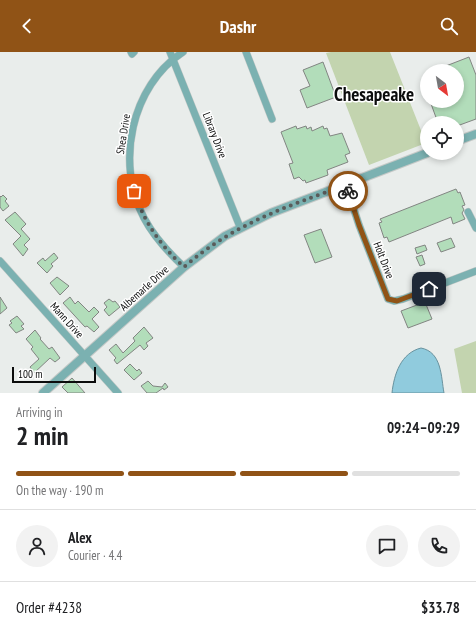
<!DOCTYPE html>
<html lang="en">
<head>
<meta charset="utf-8">
<style>
	body { margin:0; font-family:"PT Sans Narrow",sans-serif; background:#f2f2f2; color:#202124; height:100vh; display:flex; flex-direction:column; font-size:15px; white-space:nowrap }
	* { box-sizing:border-box; margin:0 }
	p { font-size:13px; color:#757577 }
	.icon { flex:none; width:22px; height:22px; fill:none; stroke:currentColor; stroke-width:2; stroke-linecap:round; stroke-linejoin:round }
	.map { position:relative; height:341px; overflow:hidden }
	.side { display:flex; flex-direction:column; background:#fff; flex:1 }
	.side>* { flex:none }
	.needle { width:26px; rotate:149deg }
	.fabs { position:absolute; left:420px; top:12px; display:grid; gap:8px }
	.fabs a { display:grid; place-items:center; width:44px; height:44px; border-radius:50%; background:#fff; box-shadow:0 2px 6px #0003; font-size:20px }
	.scale { position:absolute; left:12px; bottom:10px; width:84px; box-sizing:border-box; padding-left:4px; border:2px solid #0b0c0c; border-top:0; font-size:11px; line-height:14px; white-space:nowrap; color:#0b0c0c; -webkit-text-stroke:3px #fff; paint-order:stroke }
	.pin { position:absolute; display:grid; place-items:center; width:34px; height:34px; color:#fff; margin:-17px; border-radius:8px; box-shadow:0 2px 6px #0006 }
	.courier { position:absolute; display:grid; place-items:center; width:40px; height:40px; margin:-20px; border:3px solid #905316; border-radius:50%; background:#fff; color:#222; box-shadow:0 1px 5px #0007 }
	.headline em { font-style:normal; font-weight:700 }
	.headline div { display:flex; flex-direction:column-reverse }
	.headline { display:flex; align-items:center; justify-content:space-between; height:68px; padding:0 16px }
	h1 { font-size:26px; font-weight:700; line-height:30px }
	.bar { display:grid; grid-template-columns:repeat(4,1fr); gap:6px 4px; align-content:center; height:48px; padding:0 16px }
	.bar i { height:5px; border-radius:3px; background:#e0e0e0 }
	.bar .on { background:#905316 }
	.bar p { grid-column:span 4 }
	.line { display:flex; align-items:center; gap:10px; padding:0 16px; border-top:1px solid #e0e0e0 }
	.line div { flex:1 }
	.round { display:grid; place-items:center; flex:none; width:42px; height:42px; border-radius:21px; background:#f2f2f2 }
	header { display:flex; justify-content:space-between; align-items:center; height:52px; padding:0 16px; background:#905316; color:#fff; font-size:18px; font-weight:700 }
	.map>svg:first-child { display:block }
	.green { fill:#c3d4af }
	.water { fill:#90cbdd; stroke:#68929e }
	.building { fill:#b2ddba; stroke:#828582 }
	.lines { fill:none; stroke-linecap:round; stroke-linejoin:round }
	.minor-casing { stroke:#c5c9c7; stroke-width:8 }
	.tertiary-casing { stroke:#c5c9c7; stroke-width:10 }
	.minor { stroke:#7bb1b1; stroke-width:7 }
	.tertiary { stroke:#7bb1b1; stroke-width:8 }
	.done { stroke:#595b5a; stroke-width:4; stroke-dasharray:0 7.2 }
	.route { stroke:#905316; stroke-width:5 }
	.labels { text-anchor:middle; dominant-baseline:central; stroke-width:3; stroke-linejoin:round; paint-order:stroke }
	.street-label { font-size:11px; fill:#0b0c0c; stroke:#fff }
	.town-label { font-size:19px; font-weight:bold; fill:#0b0c0c; stroke:#fff }
</style>
</head>
<body>
<header><svg class="icon" aria-label="back" viewBox="0 0 24 24"><path d="M15 5l-7 7 7 7"/></svg>Dashr<svg class="icon" aria-label="search" viewBox="0 0 24 24"><circle cx="10" cy="10" r="6"/><path d="M15 15l6 6"/></svg></header>
<div class="map">
<svg width="476" height="341" viewBox="0 0 476 341">
	<rect width="100%" height="100%" fill="#e9edeb"/>
	<path class="green" d="M331,0H390L426,91L369,113L326,1Z
		M476,289V341H462L454,297Z"/>
	<path class="water" d="M421,296C442,300 441,325 444,341H392C394,322 401,301 421,296Z"/>
	<path class="building" d="M469,5L476,23V67L457,74V71H438L430,49H457V19H433Z
		M323,10L336,45L307,56L300,38L310,34L303,18Z
		M296,74L297,77L306,74L307,77L311,75L312,79L323,74L324,77L327,76L330,84L342,81L350,101L345,103L348,110L327,118L328,123L306,131L305,128L303,129L299,125L294,127L289,112L293,111L281,80Z
		M456,137L458,141L460,140L465,153L462,154L464,158L462,161L465,167L453,172L451,165L389,190L387,185L384,186L379,171L382,170L380,167Z
		M3,143L7,147L5,149L9,154L3,159L0,155V144L1,145Z
		M15,160L26,172L21,177L30,187L24,193L28,197L23,204L13,192L21,184L5,168Z
		M321,177L332,205L315,211L304,183Z
		M451,186L455,195L441,200L437,191Z
		M425,193L427,198L417,202L415,196Z
		M54,201L58,206L51,212L53,214L47,221L37,211L43,206L45,209Z
		M422,203L425,212L420,214L416,205Z
		M57,225L69,234L60,243L50,231Z
		M0,245L7,256L0,262Z
		M70,245L75,252L78,249L89,260L94,255L99,260L92,267L99,275L94,280L87,274L85,275L63,251Z
		M109,247L113,250L115,249L120,255L109,264L104,258L107,255L104,251Z
		M425,250L432,267L408,276L401,259Z
		M17,264L24,272L21,274L24,277L16,281L9,273L12,271L10,269Z
		M144,275L153,286L146,291L148,294L144,298L140,293L117,312L114,308L116,306L109,298L116,292L123,301L135,289L133,286Z
		M35,278L41,286L40,287L49,297L52,295L60,306L55,310L50,306L34,321L30,315L39,307L31,297L33,295L26,287Z
		M130,312L137,319L139,317L142,321L134,328L124,318Z
		M72,326L85,341H68L62,335Z
		M148,329L153,334L162,335L165,331L168,335L164,338L163,336L156,341H147L141,334Z"/>
	<g class="lines">
		<g class="minor-casing">
			<path id="minor" d="M131,0L132,2L134,0
				M170,0L240,175
				M183,0C131,34 115,111 144,166C154,185 169,201 184,215
				M246,0L272,67
				M346,133L359,173L388,247L394,249L403,247L476,219
				M468,160L476,176
				M0,209L118,341"/>
		</g>
		<g class="tertiary-casing">
			<path id="tertiary" d="M457,89L476,82
				M43,341L184,215L225,184L271,161L427,101"/>
		</g>
		<use href="#minor" class="minor"/>
		<use href="#tertiary" class="tertiary"/>
	</g>
	<g class="lines">
		<path class="done" d="M134,139C144,170 160,193 184,215C234,172 285,155 346,133L348,139"/>
		<path class="route" d="M348,139L359,173L388,247L397,249L429,237"/>
	</g>
	<g class="labels">
		<g class="street-label">
			<text transform="translate(123 82) rotate(-81)">Shea Drive</text>
			<text transform="translate(215 83) rotate(69)">Library Drive</text>
			<text transform="translate(384 208) rotate(69)">Holt Drive</text>
			<text transform="translate(144 236) rotate(-42)">Albemarle Drive</text>
			<text transform="translate(67 268) rotate(48)">Mann Drive</text>
		</g>
		<g class="town-label">
			<text x="374" y="42">Chesapeake</text>
		</g>
	</g>
</svg>
<div class="fabs">
<a><svg class="needle" viewBox="-14 -14 28 28"><path d="M0-13l5 13h-10z" fill="#e53935"/><path d="M0 13l5-13h-10z" fill="#757577"/></svg></a>
<a><svg class="icon" aria-label="locate" viewBox="0 0 24 24"><circle cx="12" cy="12" r="6"/><path d="M12 2v4M12 18v4M2 12h4M18 12h4"/></svg></a>
</div>
<div class="scale">100 m</div>
<div class="pin" style="left:134px;top:139px;background:#ea580c"><svg class="icon" aria-label="bag" viewBox="0 0 24 24"><path d="M5 8h14l-1 12H6zM9 8a3 3 0 0 1 6 0"/></svg></div>
<div class="pin" style="left:429px;top:237px;background:#1f2937"><svg class="icon" aria-label="home" viewBox="0 0 24 24"><path d="M3 11l9-7 9 7M6 9v11h12V9"/></svg></div>
<div class="courier" style="left:348px;top:139px"><svg class="icon" aria-label="bike" viewBox="0 0 24 24"><circle cx="6" cy="16" r="4"/><circle cx="18" cy="16" r="4"/><path d="M6 16l4-8h5l3 8M10 8l3 8H6M13 5h3"/></svg></div>
</div>
<section class="side">
<div class="headline"><div><h1>2 min</h1><p>Arriving in</p></div><em>09:24–09:29</em></div>
<div class="bar"><i class="on"></i><i class="on"></i><i class="on"></i><i></i><p>On the way · 190 m</p></div>
<div class="line" style="height:72px"><a class="round"><svg class="icon" aria-label="person" viewBox="0 0 24 24"><circle cx="12" cy="8" r="4"/><path d="M4 21q1-7 8-7t8 7"/></svg></a><div><b>Alex</b><p>Courier · 4.4</p></div><a class="round"><svg class="icon" aria-label="chat" viewBox="0 0 24 24"><path d="M4 5h16v11H9l-5 4z"/></svg></a><a class="round"><svg class="icon" aria-label="phone" viewBox="0 0 24 24"><path d="M5 4h4l2 5-3 2q2 4 5 5l2-3 5 2v4C11 20 4 13 5 4z"/></svg></a></div>
<div class="line" style="height:52px"><div>Order #4238</div><b>$33.78</b></div>
</section>
</body>
</html>
